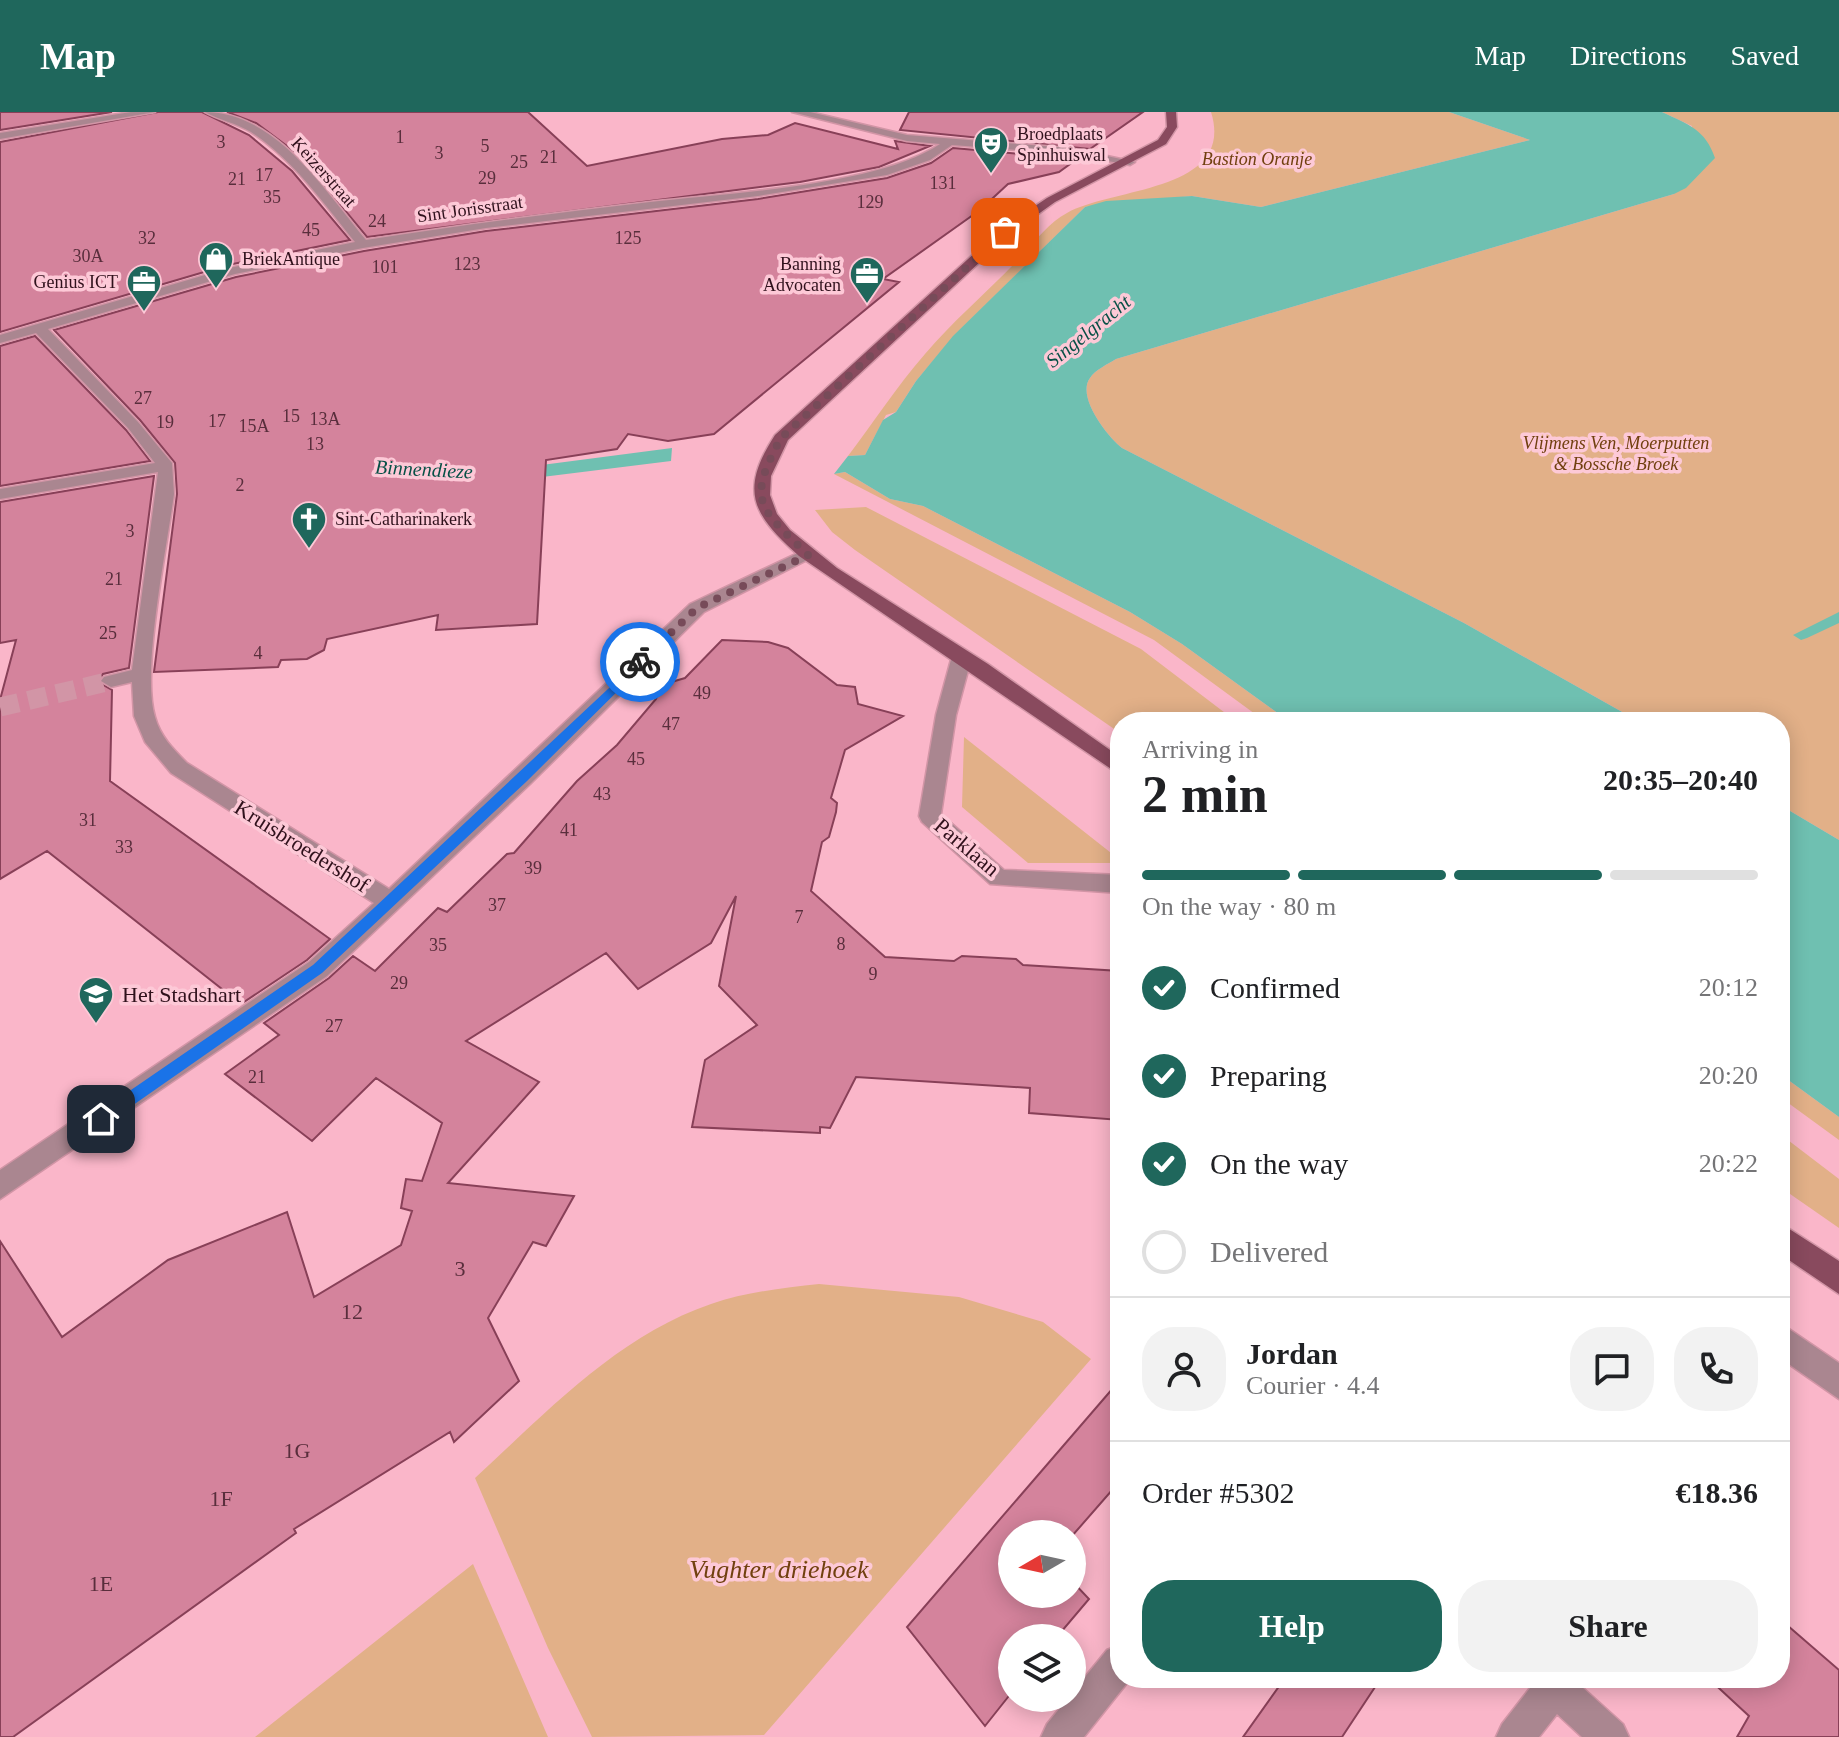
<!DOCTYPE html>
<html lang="en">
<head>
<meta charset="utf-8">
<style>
	body { margin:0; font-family:"Times New Roman",serif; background:#f2f2f2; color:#202124; height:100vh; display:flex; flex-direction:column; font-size:30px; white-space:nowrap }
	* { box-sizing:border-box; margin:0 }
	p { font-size:26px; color:#757577 }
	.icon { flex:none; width:44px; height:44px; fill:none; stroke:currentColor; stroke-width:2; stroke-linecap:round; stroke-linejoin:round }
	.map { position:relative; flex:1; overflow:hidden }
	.panel { position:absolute; left:1110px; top:600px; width:680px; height:976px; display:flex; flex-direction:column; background:#fff; border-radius:32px; box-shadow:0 4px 20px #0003 }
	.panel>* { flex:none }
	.needle { width:52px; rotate:261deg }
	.tools { position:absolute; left:998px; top:1408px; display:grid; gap:16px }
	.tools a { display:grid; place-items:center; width:88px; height:88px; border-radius:50%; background:#fff; box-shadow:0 4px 20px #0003; font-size:40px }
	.pin { position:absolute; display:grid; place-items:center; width:68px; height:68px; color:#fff; margin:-34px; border-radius:16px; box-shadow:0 4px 12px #0006 }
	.courier { position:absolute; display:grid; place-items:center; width:80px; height:80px; margin:-40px; border:6px solid #1a73e8; border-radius:50%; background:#fff; color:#222; box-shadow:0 2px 10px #0007 }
	.summary em { font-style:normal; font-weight:800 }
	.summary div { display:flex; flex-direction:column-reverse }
	.summary { display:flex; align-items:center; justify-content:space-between; height:136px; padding:0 32px }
	h1 { font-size:52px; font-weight:800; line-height:60px }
	.bar { display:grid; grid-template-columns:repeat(4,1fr); gap:12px 8px; align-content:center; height:96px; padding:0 32px }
	.bar i { height:10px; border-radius:6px; background:#e0e0e0 }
	.bar .on { background:#1f675c }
	.bar p { grid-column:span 4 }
	.line { display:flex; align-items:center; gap:20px; padding:0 32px; border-top:2px solid #e0e0e0 }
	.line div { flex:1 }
	.round { display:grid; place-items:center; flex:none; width:84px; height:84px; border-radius:32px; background:#f2f2f2 }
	ol { padding:0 32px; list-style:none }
	li { display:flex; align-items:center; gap:24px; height:88px }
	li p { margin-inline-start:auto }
	li .icon { padding:8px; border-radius:50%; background:#1f675c; color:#fff; stroke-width:4 }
	li:last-child { color:#757577 }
	li i { width:44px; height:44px; border:4px solid #e0e0e0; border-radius:50% }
	.cta { display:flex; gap:16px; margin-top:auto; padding:16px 32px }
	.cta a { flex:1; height:92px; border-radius:32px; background:#1f675c; color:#fff; font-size:32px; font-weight:800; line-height:92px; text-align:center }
	.cta a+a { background:#f2f2f2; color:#202124 }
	header { display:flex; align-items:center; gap:48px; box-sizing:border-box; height:112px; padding:0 40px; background:#1f675c; color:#fff }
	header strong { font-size:38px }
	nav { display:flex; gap:44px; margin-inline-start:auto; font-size:28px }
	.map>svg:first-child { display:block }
	.green { fill:#e2b088 }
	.water { fill:#6fc0b1 }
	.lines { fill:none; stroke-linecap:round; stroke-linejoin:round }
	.stream { fill:#6fc0b1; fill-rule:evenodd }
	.building { fill:#d4839c; stroke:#884058; stroke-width:2 }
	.minor-tunnel { stroke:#d295a6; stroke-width:19; stroke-dasharray:19 10; stroke-linecap:butt }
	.minor-casing { stroke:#d295a6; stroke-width:3 }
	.major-casing { stroke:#d295a6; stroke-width:3 }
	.minor { fill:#aa8690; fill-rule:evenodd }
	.major { fill:#894a5e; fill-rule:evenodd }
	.route { fill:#1a73e8 }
	.done { stroke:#774b59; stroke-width:8; stroke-dasharray:0 14.4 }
	.labels { text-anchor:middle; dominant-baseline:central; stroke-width:7; stroke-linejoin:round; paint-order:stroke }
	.far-poi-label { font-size:18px; fill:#30111c; stroke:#fdc9d7; text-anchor:start }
	.number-label { font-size:18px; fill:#592e3c }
	.far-park-label { font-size:18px; font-style:italic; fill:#71400f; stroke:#fdc9d7 }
	.far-street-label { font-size:18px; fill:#30111c; stroke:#fdc9d7 }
	.far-water-label { font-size:20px; font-style:italic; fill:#075046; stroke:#fdc9d7 }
	.street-label { font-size:22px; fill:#30111c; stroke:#fdc9d7 }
	.poi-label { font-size:22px; fill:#30111c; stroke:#fdc9d7; text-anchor:start }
	.near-number-label { font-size:22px; fill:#592e3c }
	.near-park-label { font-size:26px; font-style:italic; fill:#71400f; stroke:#fdc9d7 }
</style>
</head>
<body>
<header>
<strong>Map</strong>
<nav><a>Map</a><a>Directions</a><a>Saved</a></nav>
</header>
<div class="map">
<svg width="1839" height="1625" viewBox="0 0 1839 1625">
	<rect width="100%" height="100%" fill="#fab6c9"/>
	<path class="green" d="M1211,0H1449L1530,28L1261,95L1192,84L1085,95L953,225L916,269L896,300L886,303L865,343L848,344C873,311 897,274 925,242C952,210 985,182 1015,151C1030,136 1047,111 1067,101C1113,75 1236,80 1211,0Z
		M1662,0H1839V728L1780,693V610H1640L1464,511L1122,336C1108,325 1076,285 1090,266C1095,258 1108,252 1116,247L1674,82L1692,14Z
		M845,360L890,387L923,394L1130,500L1182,532L1290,610H1266L1154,528L834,362Z
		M866,395L1141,537L1237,610H1120V621L855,438L832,420L815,398Z
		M964,625L1120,748V751H1028L962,695Z
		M1780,962L1839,1005V1028L1780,985Z
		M1780,1022L1839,1067V1116L1780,1075Z
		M819,1172L959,1185L1043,1210L1091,1247L764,1623L592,1625L548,1536L475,1366C546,1301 617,1224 711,1192C746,1180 783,1176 819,1172Z
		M473,1452L548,1625H255Z"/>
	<path class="water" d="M1449,0H1662C1689,13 1705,17 1715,46L1686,76L1674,82L1116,247C1108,252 1095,258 1090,266C1076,285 1108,325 1122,336L1464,511L1640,610H1290L1182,532L1130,500L923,394L890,387L845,360L834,362L848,344L865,343L883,308L896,300L916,269L953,224L1085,95L1106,89L1192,84L1261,95L1530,28Z
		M672,336L671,349L534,366V354Z
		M1780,693L1839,728V1005L1780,962Z"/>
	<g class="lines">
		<path class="stream" d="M1839,500V511L1807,526L1801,528L1793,523Z"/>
	</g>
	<path class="building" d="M0,0H112L0,18Z
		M158,0H202L249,23L292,59L350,128L228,153L0,220V30Z
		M227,0H528L587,54L722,27L768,23L795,11L898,37L895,29L930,34L879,55L800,70L367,125L299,43L256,11Z
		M909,0H1143L1090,37L900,18Z
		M953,36L1077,47L1059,60L1008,72L980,98L883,167L899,170L714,322L668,329L628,322L617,337L546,348L537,512L436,518L438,503L327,527L324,538L307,547L281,548L278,555L154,560L177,382L175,351L140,308L54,218L236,165L364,139L486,119L758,87L887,66L931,51Z
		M35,224L126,318L150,349L0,374V234Z
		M154,364L129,556L103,562L98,570L112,578L110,669L330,827L307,848L241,892L47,739L0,767V588L16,528L0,531V390Z
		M722,528L768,530L788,536L837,573L855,575L858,592L903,604L845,638L831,686L837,691L836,700L829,725L822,730L811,779L885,845L954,849L962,844L1016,847L1023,853L1120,859V1008L1029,1001L1030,976L856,965L830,1016L820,1015V1021L692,1015L705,948L757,913L719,874L736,784L711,831L638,877L606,841L466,929L539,970L448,1071L574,1084L546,1134L533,1130L488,1206L519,1269L454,1330L450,1320L294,1417L296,1421L13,1625H0V1129L62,1225L168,1148L287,1100L314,1185L401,1133L412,1099L401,1096L406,1067L422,1069L442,1011L376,966L312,1029L225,962L279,923L264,911L329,866L353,844L375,859L438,796L447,800L507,742L514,741L577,669L617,633L656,587L661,573L685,566Z
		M1120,1268V1369L1072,1424L1012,1422V1482H1072V1469L1089,1487L1056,1526H1012V1580L985,1614L907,1515Z
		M1780,1507L1839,1558V1625H1737L1749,1604L1708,1566H1780Z
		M1285,1566H1381L1342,1625H1243Z"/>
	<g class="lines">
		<path class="minor-tunnel" d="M0,595L111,569"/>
		<g class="minor-casing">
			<path id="minor" d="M131,0H155L0,27V21Z
				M205,0C276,0 325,79 366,128C460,113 555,101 650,90C727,81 878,74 940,32L907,29L792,0H810L907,23L1069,36L1135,50L1130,53L1069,42L952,33L930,48L887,63L758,84L486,116L363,136L235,162L48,217L138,310L172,351L174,382C167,435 141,559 155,605C160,624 173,637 187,651L389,777L690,492L802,439L808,438L817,443L704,500L530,672L327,864L0,1087V1058L309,850L374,791L171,661L145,630L134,604L132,570L111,575L101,569L104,565L132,558L158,360L0,387V377L155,351L128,316L36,221L0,231V223L229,156L355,130C324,92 293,47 251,20C236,11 219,8 205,0Z
				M962,538L972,544L956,603L941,702L1004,758L1120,763V781L990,772L922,710L919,704L936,603L952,544Z
				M1780,1211L1839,1251V1287L1780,1246Z
				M1120,1533V1566H1131L1084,1625H1041L1047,1612L1068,1586H1072V1581L1107,1538Z
				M1525,1566H1572L1623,1612L1629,1625H1582L1557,1602L1539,1625H1496L1502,1612L1530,1576Z"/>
		</g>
		<g class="major-casing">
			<path id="major" d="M1166,0H1176L1177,15L1166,32L1055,90L1009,123L788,328L771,364L770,383L777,402L790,418L837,456L988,552L1120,645V663L799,444C752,402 739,379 775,323L1001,117L1047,86L1158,28L1167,15Z
				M1780,1111L1839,1149V1182L1780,1142Z"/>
		</g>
		<use href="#minor" class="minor"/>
		<use href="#major" class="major"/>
	</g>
	<path class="route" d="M640,547L644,553L526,670L322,861L106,1012H96V1002L313,853Z"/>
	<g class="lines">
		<path class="done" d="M640,550L697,496L808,443C759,395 746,390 781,326L1005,120"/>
	</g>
	<defs>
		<g id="theatre-pin" transform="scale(1.8)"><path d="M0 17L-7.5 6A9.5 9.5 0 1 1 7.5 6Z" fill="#1f675c" stroke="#fdc9d7"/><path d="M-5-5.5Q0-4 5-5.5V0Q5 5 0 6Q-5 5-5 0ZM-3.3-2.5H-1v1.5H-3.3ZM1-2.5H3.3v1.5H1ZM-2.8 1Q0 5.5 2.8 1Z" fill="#fff"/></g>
		<g id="shop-pin" transform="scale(1.8)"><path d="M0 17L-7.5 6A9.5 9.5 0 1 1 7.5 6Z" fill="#1f675c" stroke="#fdc9d7"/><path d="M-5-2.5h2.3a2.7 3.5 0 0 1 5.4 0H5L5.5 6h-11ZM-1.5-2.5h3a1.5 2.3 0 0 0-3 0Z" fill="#fff"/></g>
		<g id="office-pin" transform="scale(1.8)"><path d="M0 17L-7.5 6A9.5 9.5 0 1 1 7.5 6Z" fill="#1f675c" stroke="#fdc9d7"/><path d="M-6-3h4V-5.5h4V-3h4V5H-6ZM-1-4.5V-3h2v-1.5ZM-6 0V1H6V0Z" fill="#fff"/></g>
		<g id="church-pin" transform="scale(1.8)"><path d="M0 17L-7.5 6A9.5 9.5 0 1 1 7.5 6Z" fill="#1f675c" stroke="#fdc9d7"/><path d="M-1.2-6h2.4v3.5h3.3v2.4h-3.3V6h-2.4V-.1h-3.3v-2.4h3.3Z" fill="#fff"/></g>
		<g id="school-pin" transform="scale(1.8)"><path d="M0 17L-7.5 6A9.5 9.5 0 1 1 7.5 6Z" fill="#1f675c" stroke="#fdc9d7"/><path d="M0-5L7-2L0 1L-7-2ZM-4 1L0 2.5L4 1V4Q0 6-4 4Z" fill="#fff"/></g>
	</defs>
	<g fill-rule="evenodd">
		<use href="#theatre-pin" x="991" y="32"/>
		<use href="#shop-pin" x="216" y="147"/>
		<use href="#office-pin" x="867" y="162"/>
		<use href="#office-pin" x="144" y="170"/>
		<use href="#church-pin" x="309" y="407"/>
		<use href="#school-pin" x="96" y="882"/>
	</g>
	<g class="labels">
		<g class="far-poi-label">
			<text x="1017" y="22">Broedplaats<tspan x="1017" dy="21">Spinhuiswal</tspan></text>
			<text x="242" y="147">BriekAntique</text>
			<text x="841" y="152" text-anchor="end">Banning<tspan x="841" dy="21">Advocaten</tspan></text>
			<text x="118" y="170" text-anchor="end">Genius ICT</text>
			<text x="335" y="407">Sint-Catharinakerk</text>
		</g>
		<g class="number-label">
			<text x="400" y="25">1</text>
			<text x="221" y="30">3</text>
			<text x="485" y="34">5</text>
			<text x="439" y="41">3</text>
			<text x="549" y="45">21</text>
			<text x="519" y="50">25</text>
			<text x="264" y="63">17</text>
			<text x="487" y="66">29</text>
			<text x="237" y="67">21</text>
			<text x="943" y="71">131</text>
			<text x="272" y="85">35</text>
			<text x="870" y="90">129</text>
			<text x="377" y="109">24</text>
			<text x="311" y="118">45</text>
			<text x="147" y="126">32</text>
			<text x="628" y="126">125</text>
			<text x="88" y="144">30A</text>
			<text x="467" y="152">123</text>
			<text x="385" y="155">101</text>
			<text x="143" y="286">27</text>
			<text x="291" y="304">15</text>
			<text x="325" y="307">13A</text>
			<text x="217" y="309">17</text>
			<text x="165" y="310">19</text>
			<text x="254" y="314">15A</text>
			<text x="315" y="332">13</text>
			<text x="240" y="373">2</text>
			<text x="130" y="419">3</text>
			<text x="114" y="467">21</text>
			<text x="108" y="521">25</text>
			<text x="258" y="541">4</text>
			<text x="702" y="581">49</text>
			<text x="671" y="612">47</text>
			<text x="636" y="647">45</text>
			<text x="602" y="682">43</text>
			<text x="88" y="708">31</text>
			<text x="569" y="718">41</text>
			<text x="124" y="735">33</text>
			<text x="533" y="756">39</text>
			<text x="497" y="793">37</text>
			<text x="799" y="805">7</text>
			<text x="841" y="832">8</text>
			<text x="438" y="833">35</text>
			<text x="873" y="862">9</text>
			<text x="399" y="871">29</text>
			<text x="334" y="914">27</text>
			<text x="257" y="965">21</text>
		</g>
		<g class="far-park-label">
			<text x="1257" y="47">Bastion Oranje</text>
			<text x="1616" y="331">Vlijmens Ven, Moerputten<tspan x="1616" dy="21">&amp; Bossche Broek</tspan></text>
		</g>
		<g class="far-street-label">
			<text transform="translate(324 60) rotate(48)">Keizerstraat</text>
			<text transform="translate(470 97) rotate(-8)">Sint Jorisstraat</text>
		</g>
		<g class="far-water-label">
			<text transform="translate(1088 219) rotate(-39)">Singelgracht</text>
			<text transform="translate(424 357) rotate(3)">Binnendieze</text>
		</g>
		<g class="street-label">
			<text transform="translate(302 734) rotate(32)">Kruisbroedershof</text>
			<text transform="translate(967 735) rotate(40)">Parklaan</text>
		</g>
		<g class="poi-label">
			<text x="122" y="882">Het Stadshart</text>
		</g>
		<g class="near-number-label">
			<text x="460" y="1156">3</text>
			<text x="352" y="1199">12</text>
			<text x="297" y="1338">1G</text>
			<text x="221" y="1386">1F</text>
			<text x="101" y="1471">1E</text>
		</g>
		<g class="near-park-label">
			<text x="779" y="1457">Vughter driehoek</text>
		</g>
	</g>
</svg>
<div class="tools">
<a><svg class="needle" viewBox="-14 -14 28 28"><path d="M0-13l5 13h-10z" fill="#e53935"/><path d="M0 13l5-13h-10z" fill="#757577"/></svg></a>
<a><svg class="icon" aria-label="layers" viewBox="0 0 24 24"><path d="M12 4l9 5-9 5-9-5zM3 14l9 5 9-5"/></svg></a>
</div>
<div class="pin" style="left:1005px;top:120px;background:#ea580c"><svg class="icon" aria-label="bag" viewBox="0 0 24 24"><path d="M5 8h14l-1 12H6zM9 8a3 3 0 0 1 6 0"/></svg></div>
<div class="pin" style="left:101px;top:1007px;background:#1f2937"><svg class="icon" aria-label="home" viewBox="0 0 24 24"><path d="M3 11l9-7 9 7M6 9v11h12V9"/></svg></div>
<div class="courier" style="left:640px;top:550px"><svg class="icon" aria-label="bike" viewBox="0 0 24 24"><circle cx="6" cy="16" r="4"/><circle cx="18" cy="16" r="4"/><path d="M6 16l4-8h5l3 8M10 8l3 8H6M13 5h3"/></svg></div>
<section class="panel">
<div class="summary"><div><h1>2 min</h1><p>Arriving in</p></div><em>20:35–20:40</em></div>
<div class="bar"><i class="on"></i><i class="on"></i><i class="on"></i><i></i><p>On the way · 80 m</p></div>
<ol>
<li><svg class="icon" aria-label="check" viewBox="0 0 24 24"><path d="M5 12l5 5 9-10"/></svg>Confirmed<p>20:12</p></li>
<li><svg class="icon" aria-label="check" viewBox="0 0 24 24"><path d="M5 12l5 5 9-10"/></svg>Preparing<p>20:20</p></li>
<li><svg class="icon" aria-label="check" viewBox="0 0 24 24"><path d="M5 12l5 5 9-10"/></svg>On the way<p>20:22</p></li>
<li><i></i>Delivered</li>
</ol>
<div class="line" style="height:144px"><a class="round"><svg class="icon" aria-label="person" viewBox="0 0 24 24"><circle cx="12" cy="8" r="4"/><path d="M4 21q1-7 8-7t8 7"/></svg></a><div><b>Jordan</b><p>Courier · 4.4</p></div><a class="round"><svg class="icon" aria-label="chat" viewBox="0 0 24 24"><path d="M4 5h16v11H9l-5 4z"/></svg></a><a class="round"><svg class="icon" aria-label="phone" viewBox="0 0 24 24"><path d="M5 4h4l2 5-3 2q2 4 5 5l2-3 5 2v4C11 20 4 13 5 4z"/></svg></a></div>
<div class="line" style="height:104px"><div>Order #5302</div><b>€18.36</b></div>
<div class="cta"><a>Help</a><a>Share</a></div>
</section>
</div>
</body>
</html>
